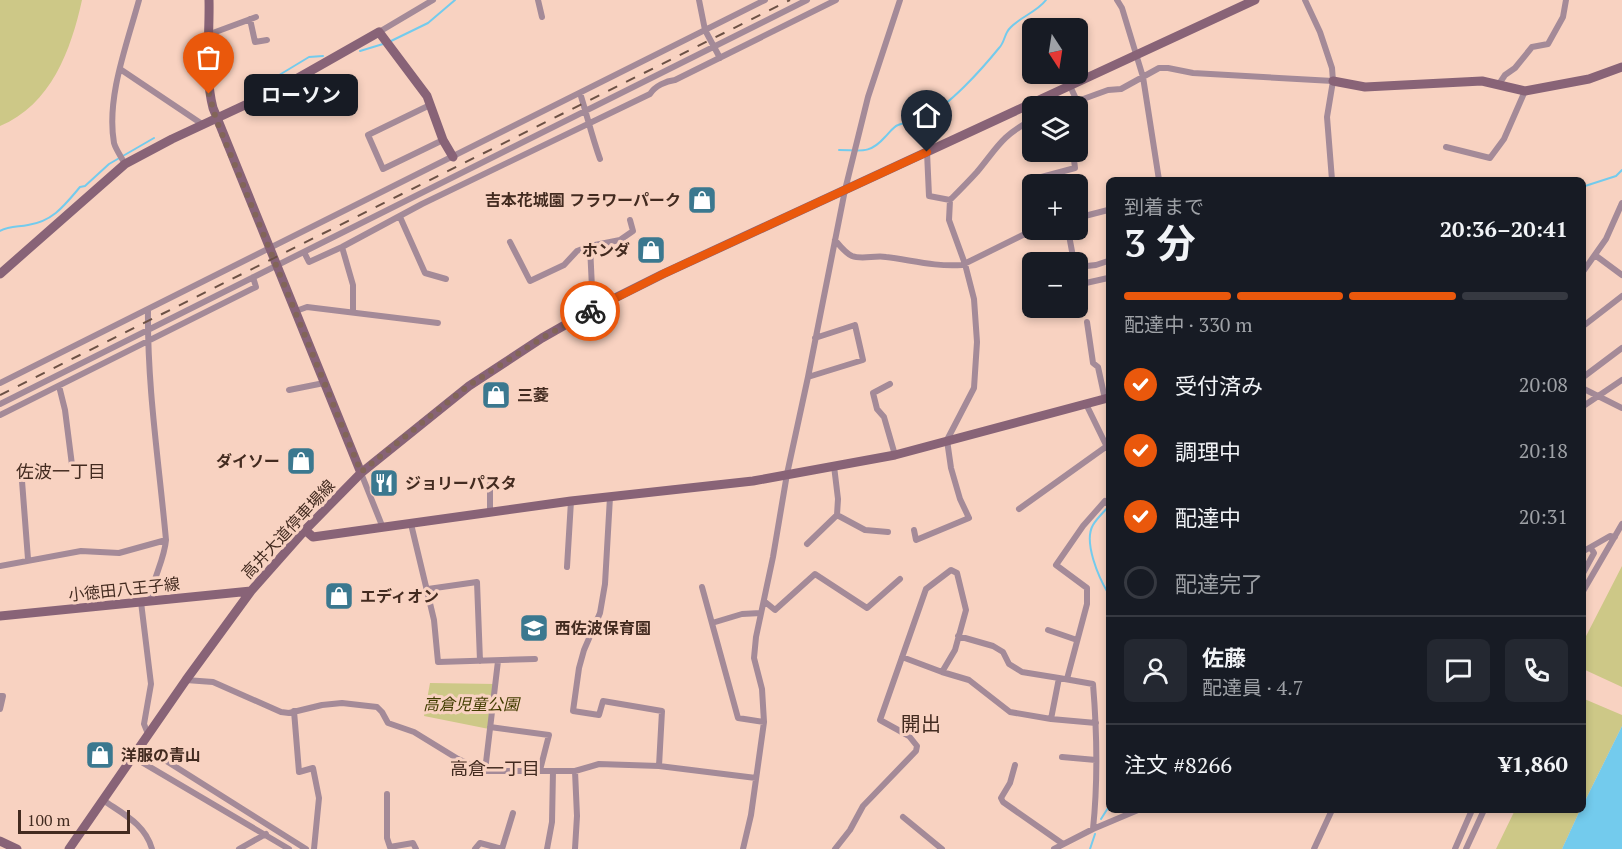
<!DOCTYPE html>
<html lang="ja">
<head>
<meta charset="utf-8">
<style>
	body { margin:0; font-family:"PT Serif","Noto Sans JP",serif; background:#242831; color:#f1f3f6; height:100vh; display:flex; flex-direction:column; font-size:22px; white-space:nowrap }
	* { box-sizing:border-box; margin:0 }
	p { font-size:20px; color:#9ea1a6 }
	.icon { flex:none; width:33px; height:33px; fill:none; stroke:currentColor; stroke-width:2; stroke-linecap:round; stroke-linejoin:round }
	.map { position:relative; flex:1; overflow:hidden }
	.sheet { position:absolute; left:1106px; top:177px; width:480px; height:636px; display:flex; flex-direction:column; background:#171b24; border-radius:9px; box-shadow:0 3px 9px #0003 }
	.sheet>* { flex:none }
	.needle { width:39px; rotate:168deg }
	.fabs { position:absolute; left:1022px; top:18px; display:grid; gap:12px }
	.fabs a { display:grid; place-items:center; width:66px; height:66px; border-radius:9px; background:#171b24; box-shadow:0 3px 9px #0003; font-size:30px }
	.scale { position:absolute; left:18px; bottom:15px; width:112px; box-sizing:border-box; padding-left:6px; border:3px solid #432b20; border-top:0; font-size:16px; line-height:21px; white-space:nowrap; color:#432b20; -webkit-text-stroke:4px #f8d2c1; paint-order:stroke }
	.pin { position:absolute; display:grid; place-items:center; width:51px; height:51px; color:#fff; margin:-62px -26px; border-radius:50% 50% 50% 0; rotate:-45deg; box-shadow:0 0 6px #0007 }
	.pin .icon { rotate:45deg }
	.courier { position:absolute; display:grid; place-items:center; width:60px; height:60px; margin:-30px; border:4px solid #ea580c; border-radius:50%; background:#fff; color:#222; box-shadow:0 2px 8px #0007 }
	.bubble { position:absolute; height:42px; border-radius:9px; background:#171b24; box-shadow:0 3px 9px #0003; font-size:20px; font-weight:700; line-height:42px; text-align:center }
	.summary em { font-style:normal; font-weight:700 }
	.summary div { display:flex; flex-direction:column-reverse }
	.summary { display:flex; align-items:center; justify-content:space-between; height:102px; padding:0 18px }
	h1 { font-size:39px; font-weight:700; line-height:45px }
	.bar { display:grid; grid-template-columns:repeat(4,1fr); gap:9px 6px; align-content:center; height:72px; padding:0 18px }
	.bar i { height:8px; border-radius:4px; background:#363941 }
	.bar .on { background:#ea580c }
	.bar p { grid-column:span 4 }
	.line { display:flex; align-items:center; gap:15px; padding:0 18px; border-top:2px solid #363941 }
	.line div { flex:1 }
	.round { display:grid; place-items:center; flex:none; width:63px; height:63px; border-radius:9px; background:#242831 }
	ol { padding:0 18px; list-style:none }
	li { display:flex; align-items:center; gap:18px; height:66px }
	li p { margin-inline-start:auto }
	li .icon { padding:6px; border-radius:50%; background:#ea580c; color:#fff; stroke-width:4 }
	li:last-child { color:#9ea1a6 }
	li i { width:33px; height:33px; border:3px solid #363941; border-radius:50% }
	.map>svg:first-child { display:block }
	.green { fill:#cdc887 }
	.water { fill:#73cbed }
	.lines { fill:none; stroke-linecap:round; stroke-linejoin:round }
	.stream { stroke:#73cbed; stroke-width:2 }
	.street { stroke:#a48a98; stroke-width:6 }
	.secondary { stroke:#886377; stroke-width:9 }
	.rail { stroke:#6c5145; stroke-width:2; stroke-dasharray:10 10; stroke-linecap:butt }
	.done { stroke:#826558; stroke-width:6; stroke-dasharray:0 10.8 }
	.route { stroke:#ea580c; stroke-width:8 }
	.labels { text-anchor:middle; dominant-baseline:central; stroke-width:6; stroke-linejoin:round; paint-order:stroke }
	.poi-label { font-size:16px; font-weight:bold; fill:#432b20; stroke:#f8d2c1; text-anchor:start }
	.street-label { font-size:16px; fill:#432b20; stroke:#f8d2c1 }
	.park-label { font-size:16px; font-style:italic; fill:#423d00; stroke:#f8d2c1 }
	.neighbourhood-label { font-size:18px; fill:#432b20; stroke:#f8d2c1 }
	.quarter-label { font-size:20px; fill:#432b20; stroke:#f8d2c1 }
</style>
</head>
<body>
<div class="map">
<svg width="1622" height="849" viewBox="0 0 1622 849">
	<rect width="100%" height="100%" fill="#f8d2c1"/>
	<path class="green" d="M0,0H82C71,50 51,105 0,126Z
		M1622,566V687L1583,669V642Z
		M430,683L496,684L489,729L424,716Z
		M1582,698L1622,715V726L1583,805Z
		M1515,810H1580L1562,849H1496Z"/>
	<path class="water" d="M1622,726V849H1562L1580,810H1582L1583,805Z"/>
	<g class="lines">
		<path class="stream" d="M389,42L428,23L455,0
			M360,51L383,44
			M266,83L309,57L323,56
			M839,150C860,150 869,155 885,137C889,133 893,127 898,125C907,121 917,122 925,117C949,106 982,69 999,48C1005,42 1004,34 1010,28C1020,17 1037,12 1046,0
			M1582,187L1616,176L1622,170
			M0,231C9,226 18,227 28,225C53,221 64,206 80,187L85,186L109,164L154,138
			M1108,507C1104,512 1097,518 1093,525C1083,542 1099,578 1108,593
			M1108,674V701
			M1101,819L1108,808
			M1090,849L1095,834"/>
		<path class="street" d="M538,0L542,17
			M699,0L705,30L720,58
			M1117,0L1122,8L1143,77L1159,180
			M1305,0L1320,32L1332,68L1333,81L1327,117L1332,180
			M250,19L255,42L267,40
			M379,32L433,0
			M210,34L256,17
			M120,69L202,124
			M1499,84L1505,75L1515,68L1532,47L1548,44L1563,17L1566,0
			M1070,86L1077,101L1076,106
			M580,93C587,115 592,137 600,159
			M430,105L368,135L383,169L443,140
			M1064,106L1108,90L1121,89L1159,68H1168L1193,73L1333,81
			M1446,147L1490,158L1504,139L1525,91
			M927,152L929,196L950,200
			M125,164C122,158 116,150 114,143C106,98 127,44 139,0
			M1034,179L1075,168L1073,152
			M400,217L425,273L446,279
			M1077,218L1108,210
			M1068,230L1074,262
			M835,240C840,246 845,253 852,256C862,260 875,255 886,257C911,260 935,267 962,265L1033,230
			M510,242L530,281L564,265L577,251L590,246L620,240L633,231L630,220
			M590,246L593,309
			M342,247L353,285V312
			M304,252L309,262L342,247L422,204L650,94C655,86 666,81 675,80L836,0
			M1595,255L1622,275
			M1077,267L1096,265L1108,261
			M1582,273L1606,239L1622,203
			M1077,285L1108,278
			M148,309C147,386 159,463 166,540C164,562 152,579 150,601
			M296,311L307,307L438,323
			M1087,322L1093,363L1098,367L1105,399
			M1582,327L1622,296
			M808,377L863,360L855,325L815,338
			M1582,378L1622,348
			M0,383L765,0
			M890,384L873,393L877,409L884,417L895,455
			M59,386L65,410L72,465
			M1582,388L1622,408
			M289,390L324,383
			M0,404L807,0
			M1086,404L1108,449
			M1582,407L1622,380
			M0,415L256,287L253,277
			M21,468L28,559
			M361,473L383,528
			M490,484V513
			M610,497L605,584L600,613L584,650L579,668L573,711L599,715L603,701L662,711L659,766
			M1019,509L1107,446
			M837,515L865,530L888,532
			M411,524L434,620L438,662L535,659
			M914,530L916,540L969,518L960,499L951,468L947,440L974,388L977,342L974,299L965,264L949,220L950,200C959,191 968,182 977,172C997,148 1002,135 1032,120
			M807,544L837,515L838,499L834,466
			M1582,552L1610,536L1615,537
			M0,566L81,551L119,553L166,540
			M567,567L571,501
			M1582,575L1594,553L1591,548
			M702,587L738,718L764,722
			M428,589L477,582L480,661
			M1582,593L1622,524
			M764,601L775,610L815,574L867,608L900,579
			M141,602L151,684L144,724L148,734
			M712,623L742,614L761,613
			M1048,630L1077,640
			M958,636L993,646L1003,652L1009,664L1022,672L1059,678
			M942,672L969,680L1010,712L1051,719
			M1067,679L1087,604V588L1056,565L1083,526L1105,501L1108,504
			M186,680L213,682L281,712L289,713L322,705L342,703L377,707L382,712L388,723L414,732L458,759L485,771H575L599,764L659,766L756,778
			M0,696H3L0,709
			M294,711L299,772L313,768L319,798L314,849
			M490,727L549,735L540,770
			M141,745L306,849
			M133,757L289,849
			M1062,757L1096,760
			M1015,765L1010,783L1001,798L1003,802L1063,844
			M485,771L498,661
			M575,771L577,816L575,849
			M387,794V838L390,847L413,843L416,849
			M103,800C123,814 145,824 152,849
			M903,817L942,849
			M1093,829C1098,781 1097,732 1093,684L1059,678L1051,719L1096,723
			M239,849L266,834
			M475,849L480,843L502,849
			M502,849L513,813
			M547,849L552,822L553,771
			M743,849L751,815L764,722L762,689L754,658L756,637L773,557L787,474L808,377L845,190L868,97L900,0
			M835,849L850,830L863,806L916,751L917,746L909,736L880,720L926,589L951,570L957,573L966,610L955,650L942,672L902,657
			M1054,849L1093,829L1138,810
			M1314,849L1332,810
			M1455,849L1472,810
			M1466,849L1484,810"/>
		<path class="secondary" d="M209,0C210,36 204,73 213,108L361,473
			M1333,81L1365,87L1482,81L1525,91L1589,79L1622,67
			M0,274L125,164L172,139L275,91L379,32L427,96L443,140L453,157
			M305,530L313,537L571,501L753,481L895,455L1108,398
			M0,616L251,591
			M0,841L17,849
			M69,849L186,680L251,591L305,530L361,473L469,386L542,338L593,309L663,274L1255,0"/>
		<path class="rail" d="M0,395L790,0"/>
	</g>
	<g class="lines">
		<path class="done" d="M209,94L216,119L361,472L468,386L542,338L590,311"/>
		<path class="route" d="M590,311L663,274L927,152"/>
	</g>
	<defs>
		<g id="shop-square" transform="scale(1.5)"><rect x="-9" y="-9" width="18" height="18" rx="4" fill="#3b788f" stroke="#f8d2c1"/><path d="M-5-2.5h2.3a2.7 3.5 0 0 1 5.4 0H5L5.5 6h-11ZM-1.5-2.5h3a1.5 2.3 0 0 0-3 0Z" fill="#fff"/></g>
		<g id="restaurant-square" transform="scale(1.5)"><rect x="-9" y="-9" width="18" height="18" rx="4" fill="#3b788f" stroke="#f8d2c1"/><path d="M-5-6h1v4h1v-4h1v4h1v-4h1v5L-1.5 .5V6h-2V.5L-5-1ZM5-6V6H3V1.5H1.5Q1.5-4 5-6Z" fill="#fff"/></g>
		<g id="school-square" transform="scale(1.5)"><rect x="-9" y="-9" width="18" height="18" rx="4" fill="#3b788f" stroke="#f8d2c1"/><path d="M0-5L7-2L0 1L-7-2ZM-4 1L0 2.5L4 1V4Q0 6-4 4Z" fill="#fff"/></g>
	</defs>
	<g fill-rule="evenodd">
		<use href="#shop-square" x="702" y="200"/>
		<use href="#shop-square" x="651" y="250"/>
		<use href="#shop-square" x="496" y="395"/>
		<use href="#shop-square" x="301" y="461"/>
		<use href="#restaurant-square" x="384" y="483"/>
		<use href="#shop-square" x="339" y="596"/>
		<use href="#school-square" x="534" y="628"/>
		<use href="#shop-square" x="100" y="755"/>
	</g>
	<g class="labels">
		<g class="poi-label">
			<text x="681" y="200" text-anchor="end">吉本花城園 フラワーパーク</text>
			<text x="630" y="250" text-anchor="end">ホンダ</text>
			<text x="517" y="395">三菱</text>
			<text x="280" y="461" text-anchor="end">ダイソー</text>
			<text x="405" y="483">ジョリーパスタ</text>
			<text x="360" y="596">エディオン</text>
			<text x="555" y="628">西佐波保育園</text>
			<text x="121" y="755">洋服の青山</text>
		</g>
		<g class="street-label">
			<text transform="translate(288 529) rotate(-47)">高井大道停車場線</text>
			<text transform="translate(124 589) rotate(-6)">小徳田八王子線</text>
		</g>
		<g class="park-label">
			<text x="471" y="704">高倉児童公園</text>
		</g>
		<g class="neighbourhood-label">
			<text x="61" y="471">佐波一丁目</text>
			<text x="495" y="768">高倉一丁目</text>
		</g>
		<g class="quarter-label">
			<text x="921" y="723">開出</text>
		</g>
	</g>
</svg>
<div class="fabs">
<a><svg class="needle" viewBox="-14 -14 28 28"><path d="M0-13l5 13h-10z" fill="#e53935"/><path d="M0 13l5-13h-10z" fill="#9ea1a6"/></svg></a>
<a><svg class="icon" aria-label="layers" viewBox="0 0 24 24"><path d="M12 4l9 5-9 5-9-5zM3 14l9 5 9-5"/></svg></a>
<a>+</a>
<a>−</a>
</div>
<div class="scale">100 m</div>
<div class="pin" style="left:209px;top:94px;background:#ea580c"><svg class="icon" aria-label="bag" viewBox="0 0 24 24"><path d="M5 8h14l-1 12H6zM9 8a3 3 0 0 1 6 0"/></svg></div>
<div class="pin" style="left:927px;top:152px;background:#1f2937"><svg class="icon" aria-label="home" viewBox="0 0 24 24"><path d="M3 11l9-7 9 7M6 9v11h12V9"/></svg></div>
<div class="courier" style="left:590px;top:311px"><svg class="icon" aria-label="bike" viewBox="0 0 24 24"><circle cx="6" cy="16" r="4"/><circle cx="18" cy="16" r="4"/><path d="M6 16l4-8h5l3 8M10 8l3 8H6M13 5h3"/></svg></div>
<div class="bubble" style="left:244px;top:74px;width:114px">ローソン</div>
<section class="sheet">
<div class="summary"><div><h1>3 分</h1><p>到着まで</p></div><em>20:36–20:41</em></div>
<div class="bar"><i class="on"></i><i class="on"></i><i class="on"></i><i></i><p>配達中 · 330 m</p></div>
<ol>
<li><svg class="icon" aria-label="check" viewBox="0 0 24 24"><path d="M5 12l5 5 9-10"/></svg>受付済み<p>20:08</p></li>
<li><svg class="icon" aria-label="check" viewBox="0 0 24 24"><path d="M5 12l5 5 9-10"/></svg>調理中<p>20:18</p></li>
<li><svg class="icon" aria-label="check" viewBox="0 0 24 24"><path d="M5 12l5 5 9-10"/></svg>配達中<p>20:31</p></li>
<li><i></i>配達完了</li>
</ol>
<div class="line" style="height:108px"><a class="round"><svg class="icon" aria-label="person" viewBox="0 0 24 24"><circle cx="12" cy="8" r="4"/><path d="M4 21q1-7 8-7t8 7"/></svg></a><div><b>佐藤</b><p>配達員 · 4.7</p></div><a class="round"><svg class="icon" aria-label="chat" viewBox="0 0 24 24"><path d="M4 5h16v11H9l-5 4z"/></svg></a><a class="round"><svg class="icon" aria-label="phone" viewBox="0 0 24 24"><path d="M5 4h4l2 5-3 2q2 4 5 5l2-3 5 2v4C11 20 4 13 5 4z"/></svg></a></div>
<div class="line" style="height:78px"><div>注文 #8266</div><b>¥1,860</b></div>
</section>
</div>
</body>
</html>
